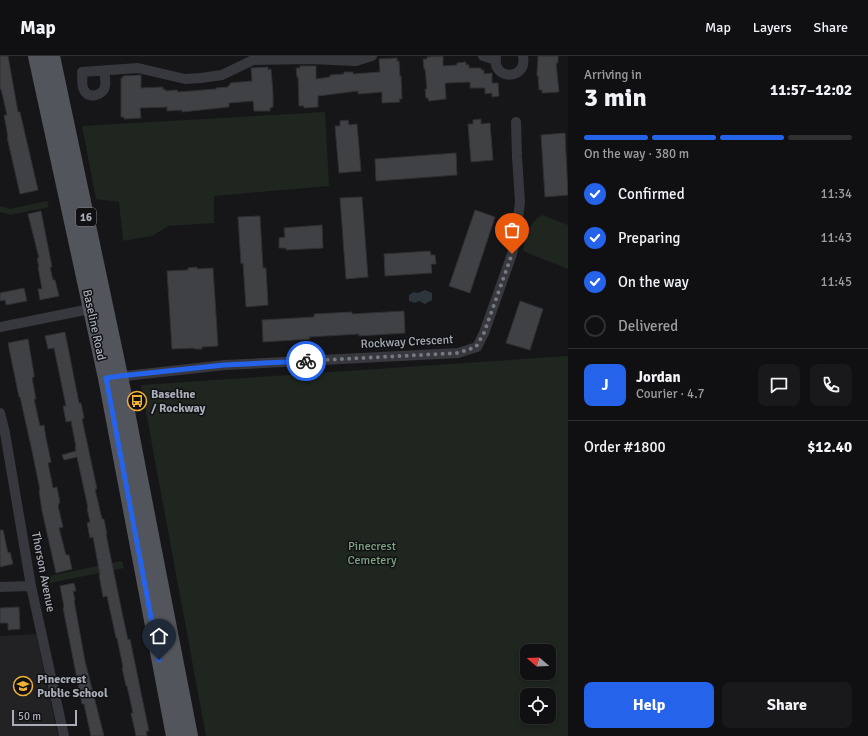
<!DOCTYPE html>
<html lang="en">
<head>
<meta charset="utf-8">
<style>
	body { margin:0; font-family:Signika,sans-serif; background:#19191b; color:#f1f3f6; height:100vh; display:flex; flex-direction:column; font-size:15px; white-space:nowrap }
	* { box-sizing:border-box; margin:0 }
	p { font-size:13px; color:#9c9d9f }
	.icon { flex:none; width:22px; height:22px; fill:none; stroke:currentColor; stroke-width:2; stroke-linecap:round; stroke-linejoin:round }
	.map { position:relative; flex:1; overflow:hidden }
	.details { display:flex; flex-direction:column; background:#101012; width:300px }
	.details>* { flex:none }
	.needle { width:26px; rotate:289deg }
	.fabs { position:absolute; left:520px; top:588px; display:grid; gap:8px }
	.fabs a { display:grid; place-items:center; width:36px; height:36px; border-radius:8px; background:#101012; box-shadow:0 2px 6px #0003,0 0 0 1px #303032; font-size:20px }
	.scale { position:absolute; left:12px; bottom:10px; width:65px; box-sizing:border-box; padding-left:4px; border:2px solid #a8adb8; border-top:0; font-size:11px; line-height:14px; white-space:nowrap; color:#a8adb8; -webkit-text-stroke:3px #111113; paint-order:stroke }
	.pin { position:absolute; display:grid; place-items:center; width:34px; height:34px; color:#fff; margin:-41px -17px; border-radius:50% 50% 50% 0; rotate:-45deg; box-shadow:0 0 4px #0007 }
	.pin .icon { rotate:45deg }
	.courier { position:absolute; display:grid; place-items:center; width:40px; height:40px; margin:-20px; border:3px solid #2563eb; border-radius:50%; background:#fff; color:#222; box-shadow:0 1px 5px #0007 }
	.summary em { font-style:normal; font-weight:700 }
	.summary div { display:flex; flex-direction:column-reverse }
	.summary { display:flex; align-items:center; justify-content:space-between; height:68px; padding:0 16px }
	h1 { font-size:26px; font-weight:700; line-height:30px }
	.bar { display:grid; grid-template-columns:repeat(4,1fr); gap:6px 4px; align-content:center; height:48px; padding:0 16px }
	.bar i { height:5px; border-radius:3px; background:#303032 }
	.bar .active { background:#2563eb }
	.bar p { grid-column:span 4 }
	.line { display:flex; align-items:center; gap:10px; padding:0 16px; border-top:1px solid #303032 }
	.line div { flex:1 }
	.round { display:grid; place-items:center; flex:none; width:42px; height:42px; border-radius:8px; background:#19191b }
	ol { padding:0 16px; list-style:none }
	li { display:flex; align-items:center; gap:12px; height:44px }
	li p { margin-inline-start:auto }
	li .icon { padding:4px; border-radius:50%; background:#2563eb; color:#fff; stroke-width:4 }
	li:last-child { color:#9c9d9f }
	li i { width:22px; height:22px; border:2px solid #303032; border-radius:50% }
	.cta { display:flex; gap:8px; margin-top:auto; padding:8px 16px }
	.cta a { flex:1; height:46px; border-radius:8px; background:#2563eb; color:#fff; font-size:16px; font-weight:700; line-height:46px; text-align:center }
	.cta a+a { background:#19191b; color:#f1f3f6 }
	header { display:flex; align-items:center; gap:24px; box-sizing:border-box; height:56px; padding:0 20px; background:#101012; border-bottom:1px solid #303032 }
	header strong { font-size:19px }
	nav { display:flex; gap:22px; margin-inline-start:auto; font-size:14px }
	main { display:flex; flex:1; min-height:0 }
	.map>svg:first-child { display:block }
	.built { fill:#222225 }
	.green { fill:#1e261f; fill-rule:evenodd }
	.water { fill:#2c353c }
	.building { fill:#404145; stroke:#303034 }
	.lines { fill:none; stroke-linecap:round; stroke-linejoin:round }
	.street { stroke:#37383d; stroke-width:10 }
	.primary { stroke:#53555c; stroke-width:16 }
	.done { stroke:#757880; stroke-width:4; stroke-dasharray:0 7.2 }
	.route { stroke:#2563eb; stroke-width:5 }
	.labels { text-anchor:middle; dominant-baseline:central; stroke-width:3; stroke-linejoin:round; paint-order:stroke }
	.shield { fill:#111113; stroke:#7b7e86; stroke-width:1 }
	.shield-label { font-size:11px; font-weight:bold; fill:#a8adb8 }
	.street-label { font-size:12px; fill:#a8adb8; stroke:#111113 }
	.poi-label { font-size:12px; font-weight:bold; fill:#a8adb8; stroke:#111113; text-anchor:start }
	.park-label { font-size:12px; fill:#7fa381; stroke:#111113 }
</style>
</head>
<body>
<header>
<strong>Map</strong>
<nav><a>Map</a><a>Layers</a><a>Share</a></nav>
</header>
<main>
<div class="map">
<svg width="568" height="680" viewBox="0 0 568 680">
	<rect width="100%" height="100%" fill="#161618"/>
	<path class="built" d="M36,578L58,680H0V580Z"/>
	<path class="green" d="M325,56L329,130L214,140V167L168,170L152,180L123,185L119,146L96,143L82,70Z
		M47,145L49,151L10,159L0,156V150L10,153Z
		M542,159L568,169V213L523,195C526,180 528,168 542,159Z
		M568,300V680H206L141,329ZM527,595H549V617H527ZM527,639H549V661H527Z
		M122,505L124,512L50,527L49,520Z"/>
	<path class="water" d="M425,234L432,237V244L425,248L419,245L415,247L409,245V239L414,236L418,237Z"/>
	<path class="building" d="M0,0H8L18,56H20L38,134L20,138L7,81H8L4,59H7L1,33H0Z
		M443,0V10L457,9V7L466,6V9H469V12H481V14H484V18L492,17V27H498L499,40L492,41V37L485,38V32H470V26L446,27L445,28L446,43L429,45L428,42H426L425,33H427L425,13H424L423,3H427V1Z
		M538,0H558V7H556L559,36L542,37V34H539L538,20H537V16Z
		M397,2V5H399L400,20H401L402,43H399L400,46L382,47V36L358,38V35L318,40V51L304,52V50H299L298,21H297L296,12H300V10H316V23L330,21V19L344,18V16H353V18L380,16L379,3Z
		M268,11V14L271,13L273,37V51L270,52V55H254L253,45L229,47V51L201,54L182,56V54L167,55V51L140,52L141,62L124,63V61H121V22H123V20L141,19V32L163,31V34L165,33L166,35L177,34L178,36L216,33V32L228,31V30L230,29V27L252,25L251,12Z
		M481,63V68L490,67L493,104L471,106L468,68H473V64Z
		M348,64L349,69L357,68L361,115L339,117L335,70H340V65Z
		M565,77L568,139L545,141L541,79Z
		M456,97L457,119L376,125L375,103Z
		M362,141L368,221L346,223L340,142Z
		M475,154L495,161L470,237L449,230Z
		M41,155L52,211H50L53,224H55L59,240L40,244L38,233H42L38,211H39L37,202H39L28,158Z
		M260,160L263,212H266L268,249L246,251L243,207L241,208L238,161Z
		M322,169L323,192L286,194V192H279V182L285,181L284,172Z
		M430,195L431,199H435L436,208H431L432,217L385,220L384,198Z
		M197,211V213L213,212L218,290L202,291V293H194V292L172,293L167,215L188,214V212Z
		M24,232L27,245L6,249L5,244L0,245V237Z
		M520,245L543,253L530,294L506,287Z
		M404,255L405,277L359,280V278L309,281L310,283L263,286L262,264L314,261V258L352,256V258Z
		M65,276L79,347H81L84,362L82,363L97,433H95L102,463H104L107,478H106L123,561L128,584L130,583L139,627L149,675H146L147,680H136L131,657H133L127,630H126L122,612L123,611L117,582H116L107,540L103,541L99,519H100L93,481L90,482L87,467L90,466L87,452H88L77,401L64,404L62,399L76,395L75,391H76L71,365L66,366L63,350H66L54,292L48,293L45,280Z
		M28,283L34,318V321L32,322L36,343H34L40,370L44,369L46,382L51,406L48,407L53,432L57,431L60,447H59L58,450L63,471L59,472L66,499H69L72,513L56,517L42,455L39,435L40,434L31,390L20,341H19L8,287Z
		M0,474H3L8,497L10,496L13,508L0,511Z
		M74,527L76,535H73L75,544H74L85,605L104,680H91L84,648H82L63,552L64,551L60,530Z
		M19,551L20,573L8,574V567H0V552Z"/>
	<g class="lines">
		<path class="street" d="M483,0L496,4
			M496,0C491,25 528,25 523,0
			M104,15C105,20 106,26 105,30C104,39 88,44 84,34C81,30 83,21 82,16L138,12L185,23L201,22L222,19L253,4L309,3L356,5L372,0
			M0,271L90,253
			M116,321L225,309L458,297L477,291L484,277L512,198L515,185L520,146L517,101L516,66
			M0,357L5,377L31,530L64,680
			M0,531L31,530"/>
		<path class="primary" d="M36,0L106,322L174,680
			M52,0L120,320L190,680"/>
	</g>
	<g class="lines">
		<path class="done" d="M306,305L458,297L476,291L484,277L512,198"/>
		<path class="route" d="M159,604L106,322L120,320L224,309L306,305"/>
	</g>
	<defs>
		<g id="bus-ring" transform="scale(1)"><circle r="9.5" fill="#111113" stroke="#f2b134" stroke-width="1.5"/><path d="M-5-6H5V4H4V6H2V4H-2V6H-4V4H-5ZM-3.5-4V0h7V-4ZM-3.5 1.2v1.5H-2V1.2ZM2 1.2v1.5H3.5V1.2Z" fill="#f2b134"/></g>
		<g id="school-ring" transform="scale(1)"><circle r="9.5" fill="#111113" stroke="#f2b134" stroke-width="1.5"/><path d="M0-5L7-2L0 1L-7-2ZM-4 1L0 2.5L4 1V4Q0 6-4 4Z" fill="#f2b134"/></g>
	</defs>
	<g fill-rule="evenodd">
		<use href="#bus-ring" x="137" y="345"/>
		<use href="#school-ring" x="23" y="630"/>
	</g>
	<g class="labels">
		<rect class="shield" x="76" y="152" width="20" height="18" rx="3"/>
		<g class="shield-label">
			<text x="86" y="161">16</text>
		</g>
		<g class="street-label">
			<text transform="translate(94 269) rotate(78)">Baseline Road</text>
			<text transform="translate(407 286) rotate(-3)">Rockway Crescent</text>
			<text transform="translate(43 516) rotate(79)">Thorson Avenue</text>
		</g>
		<g class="poi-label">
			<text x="151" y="338">Baseline<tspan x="151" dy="14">/ Rockway</tspan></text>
			<text x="37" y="623">Pinecrest<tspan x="37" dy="14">Public School</tspan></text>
		</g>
		<g class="park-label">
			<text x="372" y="490">Pinecrest<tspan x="372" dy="14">Cemetery</tspan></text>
		</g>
	</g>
</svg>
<div class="fabs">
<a><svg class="needle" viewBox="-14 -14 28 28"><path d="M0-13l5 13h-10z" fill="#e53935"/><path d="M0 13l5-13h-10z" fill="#9c9d9f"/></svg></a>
<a><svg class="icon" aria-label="locate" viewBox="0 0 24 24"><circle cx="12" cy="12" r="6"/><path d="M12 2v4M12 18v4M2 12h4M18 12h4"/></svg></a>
</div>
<div class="scale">50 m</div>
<div class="pin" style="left:512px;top:198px;background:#ea580c"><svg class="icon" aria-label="bag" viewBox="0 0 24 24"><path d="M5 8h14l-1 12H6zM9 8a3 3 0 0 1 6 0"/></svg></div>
<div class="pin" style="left:159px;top:604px;background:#1f2937"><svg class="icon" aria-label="home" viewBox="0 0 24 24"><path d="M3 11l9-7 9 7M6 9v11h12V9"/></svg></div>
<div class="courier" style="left:306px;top:305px"><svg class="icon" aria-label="bike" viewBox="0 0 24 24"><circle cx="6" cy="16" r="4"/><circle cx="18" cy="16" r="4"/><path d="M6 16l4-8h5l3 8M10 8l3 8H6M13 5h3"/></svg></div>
</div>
<section class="details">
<div class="summary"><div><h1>3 min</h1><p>Arriving in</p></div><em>11:57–12:02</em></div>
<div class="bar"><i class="active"></i><i class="active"></i><i class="active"></i><i></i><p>On the way · 380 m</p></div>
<ol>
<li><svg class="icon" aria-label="check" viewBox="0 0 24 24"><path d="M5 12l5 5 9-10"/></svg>Confirmed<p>11:34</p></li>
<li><svg class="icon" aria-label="check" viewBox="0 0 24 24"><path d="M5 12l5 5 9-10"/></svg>Preparing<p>11:43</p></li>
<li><svg class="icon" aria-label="check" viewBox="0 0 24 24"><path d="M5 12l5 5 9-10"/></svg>On the way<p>11:45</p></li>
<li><i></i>Delivered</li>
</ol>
<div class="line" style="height:72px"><b class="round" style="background:#2563eb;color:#fff">J</b><div><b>Jordan</b><p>Courier · 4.7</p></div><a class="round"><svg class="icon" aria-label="chat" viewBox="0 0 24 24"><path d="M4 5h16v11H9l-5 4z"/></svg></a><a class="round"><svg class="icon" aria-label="phone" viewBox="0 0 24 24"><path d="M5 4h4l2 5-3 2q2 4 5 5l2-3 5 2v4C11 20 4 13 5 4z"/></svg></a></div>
<div class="line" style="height:52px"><div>Order #1800</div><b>$12.40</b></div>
<div class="cta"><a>Help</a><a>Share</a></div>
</section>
</main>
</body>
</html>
